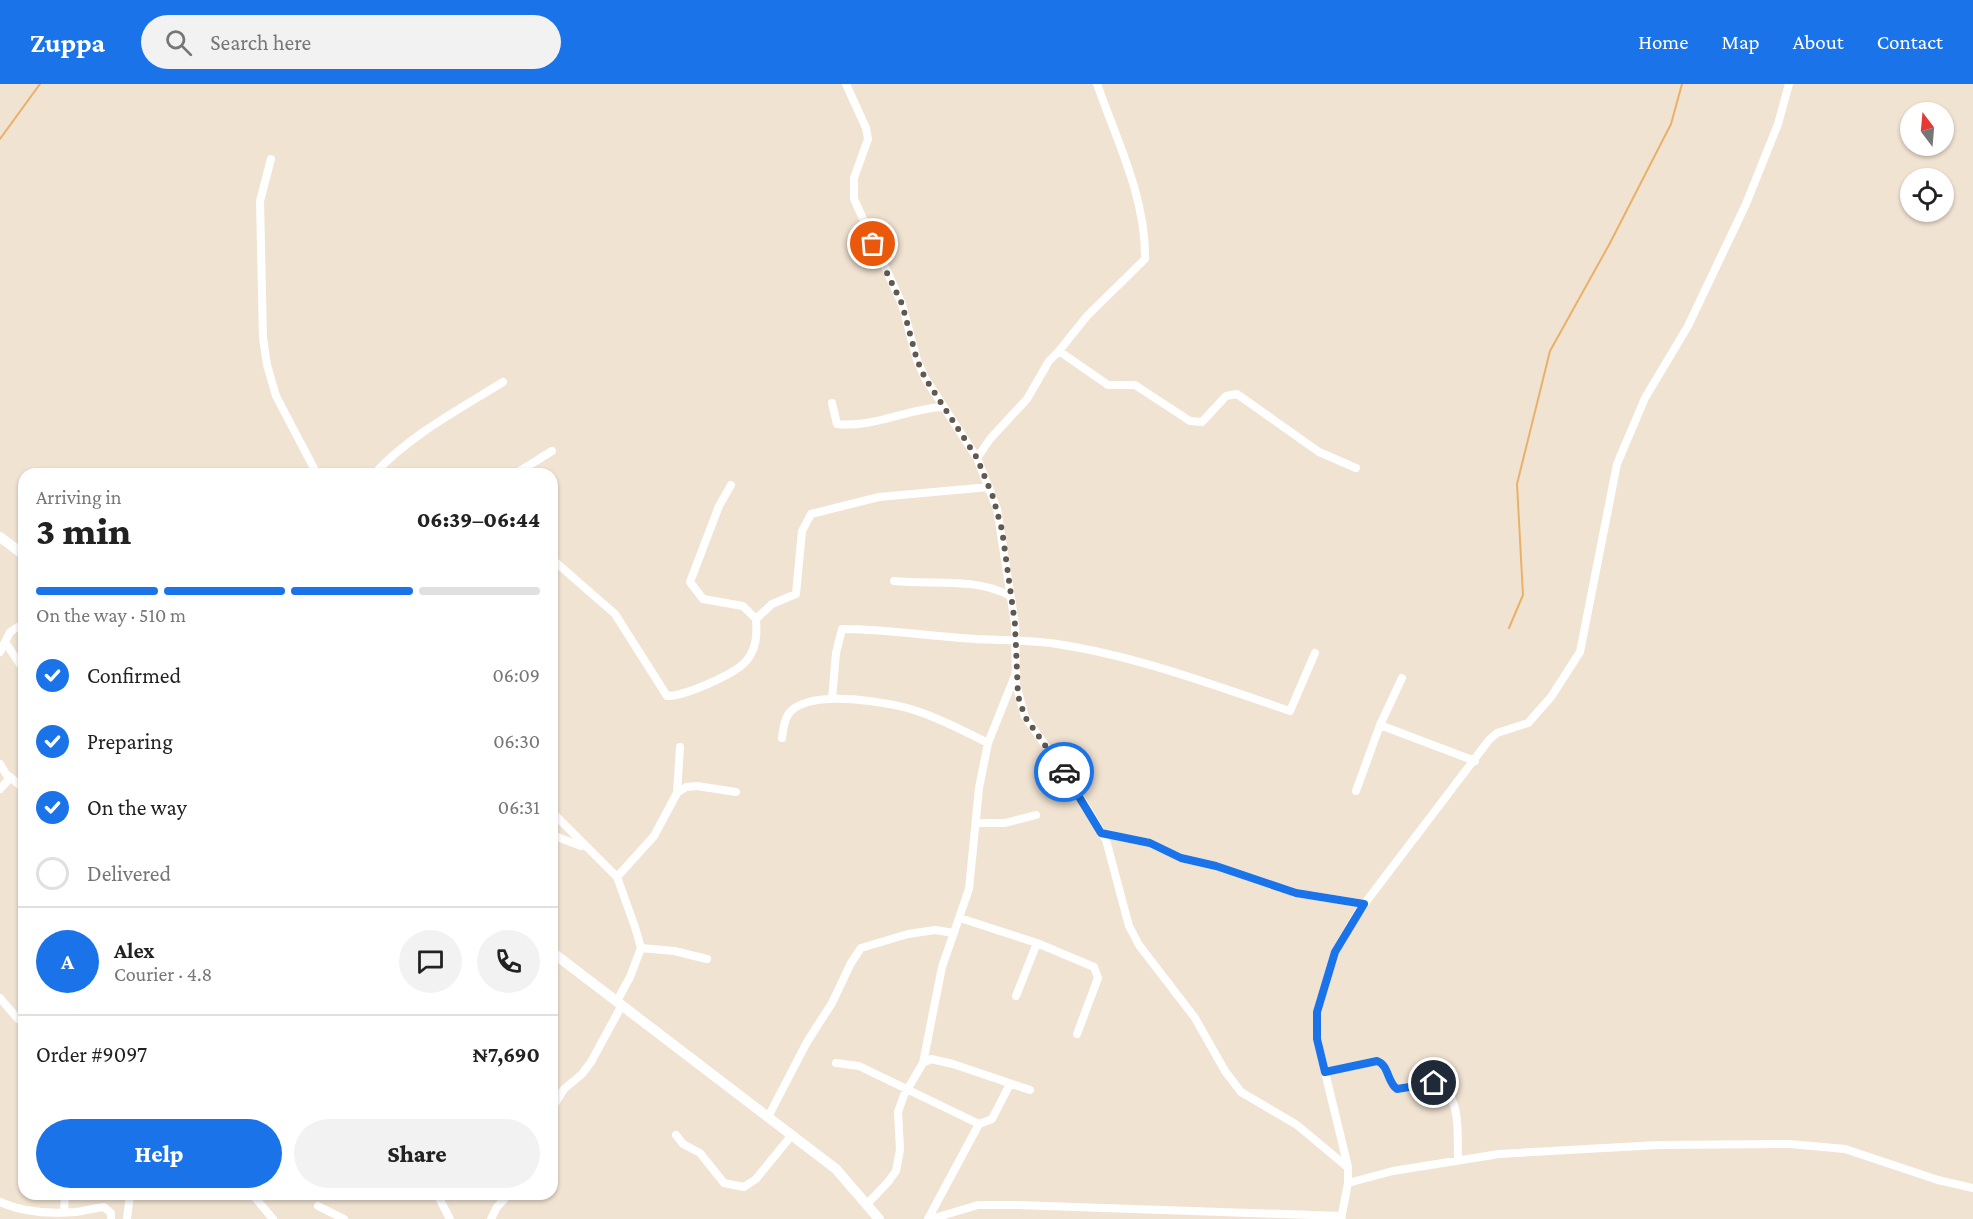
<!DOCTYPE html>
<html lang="en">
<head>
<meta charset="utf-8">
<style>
	body { margin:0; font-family:"Crimson Pro",serif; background:#f2f2f2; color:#222; height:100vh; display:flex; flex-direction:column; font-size:22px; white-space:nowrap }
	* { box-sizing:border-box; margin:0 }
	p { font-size:20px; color:#767676 }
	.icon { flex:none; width:33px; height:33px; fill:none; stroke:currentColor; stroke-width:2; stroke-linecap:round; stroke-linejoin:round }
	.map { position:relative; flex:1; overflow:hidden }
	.details { position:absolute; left:18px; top:384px; width:540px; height:732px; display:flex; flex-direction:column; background:#fff; border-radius:18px; box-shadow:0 2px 4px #0004 }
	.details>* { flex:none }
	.needle { width:39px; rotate:344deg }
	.controls { position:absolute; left:1900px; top:18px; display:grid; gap:12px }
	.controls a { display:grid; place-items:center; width:54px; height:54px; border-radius:50%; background:#fff; box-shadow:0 2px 4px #0004; font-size:30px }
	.pin { position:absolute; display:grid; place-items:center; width:51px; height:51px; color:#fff; margin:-26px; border:3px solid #fff; border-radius:50%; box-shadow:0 2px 6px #0007 }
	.courier { position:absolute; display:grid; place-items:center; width:60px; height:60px; margin:-30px; border:4px solid #1a73e8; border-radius:50%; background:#fff; color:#222; box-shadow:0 2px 8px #0007 }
	.headline em { font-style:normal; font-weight:800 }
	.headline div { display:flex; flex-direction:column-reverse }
	.headline { display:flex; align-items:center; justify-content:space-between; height:102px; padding:0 18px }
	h1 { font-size:39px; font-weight:800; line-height:45px }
	.bar { display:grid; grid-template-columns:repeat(4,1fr); gap:9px 6px; align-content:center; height:72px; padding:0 18px }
	.bar i { height:8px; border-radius:4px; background:#e0e0e0 }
	.bar .on { background:#1a73e8 }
	.bar p { grid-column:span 4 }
	.line { display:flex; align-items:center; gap:15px; padding:0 18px; border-top:2px solid #e0e0e0 }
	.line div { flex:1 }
	.round { display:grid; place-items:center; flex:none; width:63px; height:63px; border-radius:32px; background:#f2f2f2 }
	ol { padding:0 18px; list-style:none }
	li { display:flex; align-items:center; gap:18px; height:66px }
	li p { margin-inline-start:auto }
	li .icon { padding:6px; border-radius:50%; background:#1a73e8; color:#fff; stroke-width:4 }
	li:last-child { color:#767676 }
	li i { width:33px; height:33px; border:3px solid #e0e0e0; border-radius:50% }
	.button { display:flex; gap:12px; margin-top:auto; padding:12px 18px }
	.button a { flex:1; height:69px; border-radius:36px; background:#1a73e8; color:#fff; font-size:24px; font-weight:800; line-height:69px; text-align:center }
	.button a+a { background:#f2f2f2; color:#222 }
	header { display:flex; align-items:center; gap:36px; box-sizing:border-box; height:84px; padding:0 30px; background:#1a73e8; color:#fff }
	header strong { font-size:28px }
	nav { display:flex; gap:33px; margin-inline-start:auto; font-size:21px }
	.search { width:420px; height:54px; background:#f2f2f2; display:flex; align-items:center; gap:15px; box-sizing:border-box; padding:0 21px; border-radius:33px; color:#767676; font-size:22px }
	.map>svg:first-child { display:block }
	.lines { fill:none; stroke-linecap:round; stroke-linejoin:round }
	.stream { stroke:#e9b168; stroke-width:2 }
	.street { stroke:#fff; stroke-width:8 }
	.secondary { stroke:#fff; stroke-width:10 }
	.done { stroke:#61594f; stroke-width:6; stroke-dasharray:0 10.8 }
	.route { stroke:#1a73e8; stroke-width:8 }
</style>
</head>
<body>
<header>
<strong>Zuppa</strong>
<div class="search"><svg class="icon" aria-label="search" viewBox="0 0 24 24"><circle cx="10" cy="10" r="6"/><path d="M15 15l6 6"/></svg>Search here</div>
<nav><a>Home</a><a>Map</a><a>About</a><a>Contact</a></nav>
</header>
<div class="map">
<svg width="1973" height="1135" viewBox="0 0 1973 1135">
	<rect width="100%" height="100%" fill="#f1e3d2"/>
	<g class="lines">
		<path class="stream" d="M0,55L40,0
			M1509,544L1523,511L1517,400L1550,267L1610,159L1671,40L1682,0"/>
		<path class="street" d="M846,0L866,44L868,55L854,94V115L902,220L917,276L925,294L977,374L997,425L1015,540L1016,600L1025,633L1069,694L1106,756L1129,842L1139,861L1195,934L1225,987L1241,1008L1297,1041L1346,1082
			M271,75L260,117L263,254L267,281L276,312L317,390
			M1059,267L1087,232L1145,175C1146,114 1117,57 1097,0
			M832,319L837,340C873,344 907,325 942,323
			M977,374L990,355L1027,315L1049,277L1059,267L1108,301H1135L1190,337L1202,338L1226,312L1237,310L1319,368L1356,384
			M374,390C410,351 458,326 503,298
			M515,390L552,367
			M552,475L615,530L667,612C685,612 736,590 747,576C757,563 757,550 756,535L743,522L703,515L690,498L719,422L731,401
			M894,497C932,501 977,493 1010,512
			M756,535L772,520L796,510L802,447L811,430L879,413L989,403
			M5,558L24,586
			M0,568L10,548L24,539
			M832,615L836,569L842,545C882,545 921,551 961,554C993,557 1025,555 1057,560C1136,572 1214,601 1290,627L1315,569
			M1380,641L1402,594
			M782,654C783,646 784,635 790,628C812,604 892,618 920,628C943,636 966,648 988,659
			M0,680L9,695L0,705
			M9,692L24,705
			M1356,707L1380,641L1475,677
			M677,709L680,663
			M552,728L617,793L635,843L641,864L630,893L617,917
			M977,739H1005L1036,731
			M1101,749L1150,759L1181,774L1216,782L1296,809L1364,820
			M552,751L581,762
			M617,793L654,752L677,709L686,703L697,702L736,708
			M960,834L1037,859L1094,883L1098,894L1077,950
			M641,864L674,867L707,875
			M1016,912L1037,859
			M0,914L18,935L24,938
			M836,979L859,982L979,1040L928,1135
			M923,979L942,883L969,805L979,704L988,659L1014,594
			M1325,988L1377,977C1389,981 1387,998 1397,1005L1434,999C1463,1009 1457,1052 1458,1076
			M552,1024L564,1005L582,990L591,978L622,921
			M768,1033L807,958L832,919L851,879L861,864L908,850L935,846L954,849
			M979,1040L992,1035L1010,1000
			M676,1051L683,1060L700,1069L724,1099L744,1103L756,1095L791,1052
			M1348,1099L1393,1087L1499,1070L1658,1061L1790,1060L1845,1065L1938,1096L1973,1104
			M252,1110L273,1135
			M437,1110L450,1135
			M0,1118C24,1129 50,1130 76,1128C85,1127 94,1124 104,1123L111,1129V1135
			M868,1119L888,1098L896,1087L900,1066L898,1028L904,1011L923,979L931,975L953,980L1030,1006
			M318,1122L344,1135
			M64,1128L65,1110
			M127,1135L130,1110
			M491,1135L497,1123L509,1110
			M931,1135L978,1121H1017L1342,1132
			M1341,1135L1348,1099V1083L1317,955V928L1335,868L1359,827L1489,656L1497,649L1528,639L1551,613L1580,568L1617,380L1645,314L1688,242L1746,120L1778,40L1789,0"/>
		<path class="secondary" d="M0,453L24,471
			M552,868L836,1085L879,1135"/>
	</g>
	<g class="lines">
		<path class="done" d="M873,160L902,220L917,276L925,294L977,374L993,413L1002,446L1015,540L1018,612L1025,633L1064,688"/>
		<path class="route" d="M1064,688L1101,749L1150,759L1181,774L1216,782L1296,809L1364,820L1335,868L1317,928V955L1325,988L1377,977C1389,981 1387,998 1397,1005L1434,999"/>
	</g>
</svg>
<div class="controls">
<a><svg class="needle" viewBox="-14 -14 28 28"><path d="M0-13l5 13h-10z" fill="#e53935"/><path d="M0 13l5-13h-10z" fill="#767676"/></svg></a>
<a><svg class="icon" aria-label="locate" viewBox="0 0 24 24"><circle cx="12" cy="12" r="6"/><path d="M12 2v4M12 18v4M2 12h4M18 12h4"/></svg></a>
</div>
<div class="pin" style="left:873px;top:160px;background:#ea580c"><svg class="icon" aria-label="bag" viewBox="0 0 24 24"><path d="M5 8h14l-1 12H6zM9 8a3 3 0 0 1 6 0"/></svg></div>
<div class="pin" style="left:1434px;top:999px;background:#1f2937"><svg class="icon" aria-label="home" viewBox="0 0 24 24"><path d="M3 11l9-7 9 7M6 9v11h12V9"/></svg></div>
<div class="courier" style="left:1064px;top:688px"><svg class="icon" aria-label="car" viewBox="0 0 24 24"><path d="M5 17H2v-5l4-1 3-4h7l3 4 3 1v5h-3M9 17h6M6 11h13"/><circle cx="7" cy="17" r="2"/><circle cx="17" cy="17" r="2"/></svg></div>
<section class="details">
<div class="headline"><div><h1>3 min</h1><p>Arriving in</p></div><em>06:39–06:44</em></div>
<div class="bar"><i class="on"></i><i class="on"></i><i class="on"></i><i></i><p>On the way · 510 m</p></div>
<ol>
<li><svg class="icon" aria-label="check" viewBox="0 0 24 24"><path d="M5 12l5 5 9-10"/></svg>Confirmed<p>06:09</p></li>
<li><svg class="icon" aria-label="check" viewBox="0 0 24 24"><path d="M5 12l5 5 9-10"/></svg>Preparing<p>06:30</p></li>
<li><svg class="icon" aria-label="check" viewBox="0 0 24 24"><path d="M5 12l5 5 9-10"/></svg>On the way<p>06:31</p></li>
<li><i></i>Delivered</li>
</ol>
<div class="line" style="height:108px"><b class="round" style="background:#1a73e8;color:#fff">A</b><div><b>Alex</b><p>Courier · 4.8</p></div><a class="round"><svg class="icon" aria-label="chat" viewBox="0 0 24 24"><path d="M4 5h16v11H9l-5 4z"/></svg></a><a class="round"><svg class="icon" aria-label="phone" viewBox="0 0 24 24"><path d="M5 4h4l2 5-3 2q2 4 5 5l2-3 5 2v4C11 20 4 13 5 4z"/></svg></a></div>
<div class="line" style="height:78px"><div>Order #9097</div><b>₦7,690</b></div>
<div class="button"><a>Help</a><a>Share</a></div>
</section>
</div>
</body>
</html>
